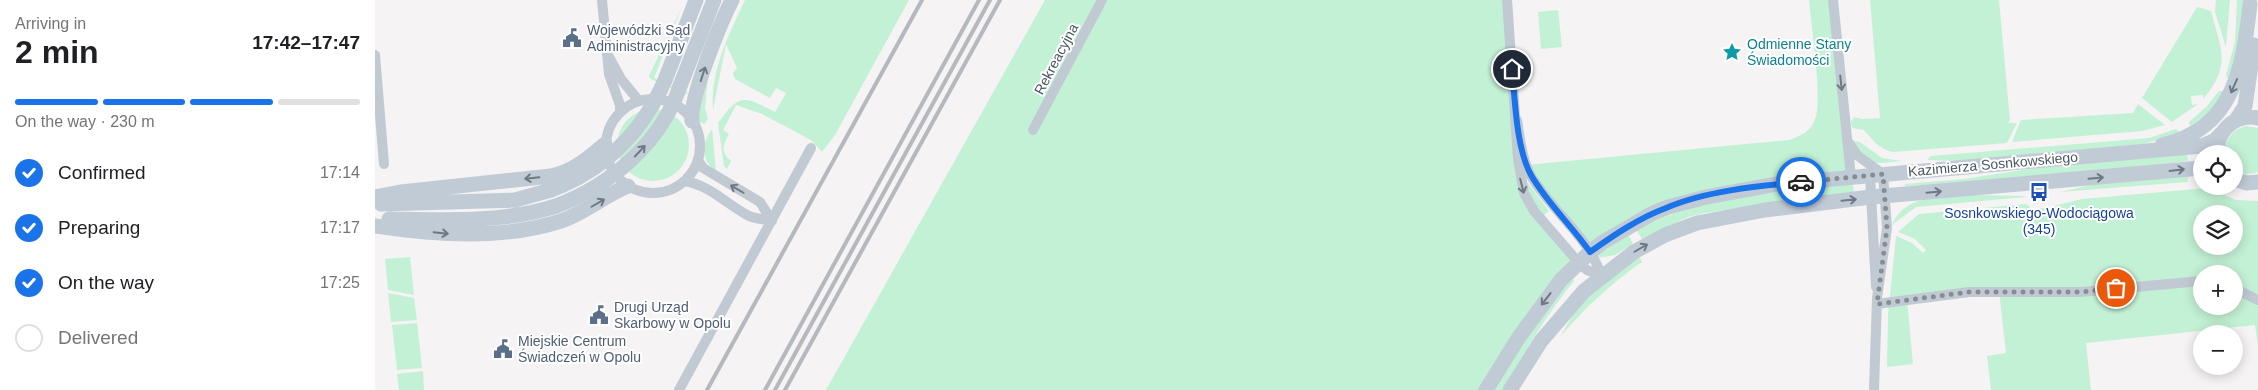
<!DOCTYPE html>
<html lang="en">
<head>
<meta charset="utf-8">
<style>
	body { margin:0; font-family:Helvetica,sans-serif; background:#f6f6f6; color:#202124; height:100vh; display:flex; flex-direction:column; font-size:19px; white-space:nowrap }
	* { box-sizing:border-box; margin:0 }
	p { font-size:16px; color:#757577 }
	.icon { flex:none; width:28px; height:28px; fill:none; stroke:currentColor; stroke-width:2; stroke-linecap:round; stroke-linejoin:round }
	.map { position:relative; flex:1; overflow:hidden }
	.side { display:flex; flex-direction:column; background:#fff; width:375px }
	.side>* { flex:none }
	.tools { position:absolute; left:1818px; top:145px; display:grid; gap:10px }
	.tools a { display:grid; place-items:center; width:50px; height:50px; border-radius:50%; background:#fff; box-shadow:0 2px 12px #0003; font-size:25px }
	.pin { position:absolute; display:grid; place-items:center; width:42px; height:42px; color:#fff; margin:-21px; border:2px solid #fff; border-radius:50%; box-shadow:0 1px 5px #0007 }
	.courier { position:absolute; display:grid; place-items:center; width:50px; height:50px; margin:-25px; border:4px solid #1a73e8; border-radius:50%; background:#fff; color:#222; box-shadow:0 1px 6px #0007 }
	.overview em { font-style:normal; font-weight:800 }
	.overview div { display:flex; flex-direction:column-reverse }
	.overview { display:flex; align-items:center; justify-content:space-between; height:85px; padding:0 15px }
	h1 { font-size:32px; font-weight:800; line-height:38px }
	.bar { display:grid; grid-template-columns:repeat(4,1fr); gap:8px 5px; align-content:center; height:60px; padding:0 15px }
	.bar i { height:6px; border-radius:4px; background:#e0e0e0 }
	.bar .on { background:#1a73e8 }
	.bar p { grid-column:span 4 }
	ol { padding:0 15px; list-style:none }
	li { display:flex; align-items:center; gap:15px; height:55px }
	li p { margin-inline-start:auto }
	li .icon { padding:5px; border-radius:50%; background:#1a73e8; color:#fff; stroke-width:4 }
	li:last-child { color:#757577 }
	li i { width:28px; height:28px; border:2px solid #e0e0e0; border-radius:50% }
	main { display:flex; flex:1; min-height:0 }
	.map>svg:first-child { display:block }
	.green { fill:#c3f1d5; fill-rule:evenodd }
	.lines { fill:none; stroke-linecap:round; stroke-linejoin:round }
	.street { stroke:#c1cad2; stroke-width:10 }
	.secondary { stroke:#c1cbd6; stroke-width:15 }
	.rail { stroke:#b5b8bd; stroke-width:4 }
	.secondary-bridge { stroke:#c1cbd6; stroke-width:15 }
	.oneway { stroke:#6e7984 }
	.oneway2 { stroke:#6e7983 }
	.done { stroke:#868d94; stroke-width:5; stroke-dasharray:0 9 }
	.route { stroke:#1a73e8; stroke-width:6 }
	.labels { text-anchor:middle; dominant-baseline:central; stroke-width:4; stroke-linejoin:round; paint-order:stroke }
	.service-label { font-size:14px; fill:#4e5e75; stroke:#fff; text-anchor:start }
	.culture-label { font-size:14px; fill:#0d838f; stroke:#fff; text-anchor:start }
	.street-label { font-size:14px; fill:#4a5661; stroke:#fff }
	.transit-label { font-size:14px; fill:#164399; stroke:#fff }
</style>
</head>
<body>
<main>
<section class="side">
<div class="overview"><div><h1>2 min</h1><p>Arriving in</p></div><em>17:42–17:47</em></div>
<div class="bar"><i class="on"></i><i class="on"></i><i class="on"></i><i></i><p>On the way · 230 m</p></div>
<ol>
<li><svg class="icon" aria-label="check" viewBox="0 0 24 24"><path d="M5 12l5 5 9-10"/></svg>Confirmed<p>17:14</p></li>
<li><svg class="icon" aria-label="check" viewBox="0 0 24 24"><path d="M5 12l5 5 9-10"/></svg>Preparing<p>17:17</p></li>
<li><svg class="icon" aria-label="check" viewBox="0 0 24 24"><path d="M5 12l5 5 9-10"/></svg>On the way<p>17:25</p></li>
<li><i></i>Delivered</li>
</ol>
</section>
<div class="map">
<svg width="1883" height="390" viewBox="0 0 1883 390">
	<rect width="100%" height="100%" fill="#f5f3f3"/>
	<path class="green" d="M370,0H534L460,135L447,152L436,140L387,114L361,105L348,130L354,134C348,145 345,152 356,161L352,169L349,166L343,123C365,93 368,96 400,112L411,93L401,88L395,98L360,79L358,73L362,68L351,44L338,110C335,71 354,34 370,0Z
		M670,0H1132L1149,193L1204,263L1111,390H451Z
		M1434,0H1458L1476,177L1310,201L1215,252L1151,165L1414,140C1425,136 1436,132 1440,119C1448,101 1436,24 1434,0Z
		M1495,0H1624L1635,121L1632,123H1642L1632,143L1518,152C1503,149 1498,140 1489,130L1477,128L1476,122L1479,117L1487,119L1505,118Z
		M1841,0H1855L1851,47L1840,12Z
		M1862,0H1868L1869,19L1855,79L1852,78L1851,75L1860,42Z
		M1822,7L1836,11C1846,49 1857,65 1828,99V95L1816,96L1817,105L1823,104L1797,122L1767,98Z
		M306,8L279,78L313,92L311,95L276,79L274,76Z
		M1183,10L1187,47L1166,49L1163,12Z
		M333,76L330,108L333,119L329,124L324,122L322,109Z
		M1844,91H1851C1842,106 1829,117 1815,126L1814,122L1831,107Z
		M1763,104L1790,125L1767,131L1637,142L1646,120L1758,113Z
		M242 145a36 36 0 1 1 72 0a36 36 0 1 1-72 0Z
		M1871,126L1883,128V172C1874,175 1867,175 1859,169V154H1850C1851,139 1856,130 1871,126Z
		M337,129L341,172C326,160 326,145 337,129Z
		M1801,129L1805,132L1791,138L1767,144L1584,161L1552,160L1556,156L1774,138Z
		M1478,141L1485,142L1507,158L1527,161C1497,164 1495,167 1478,141Z
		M1812,153L1813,161C1719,172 1625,181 1530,186V184L1589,179L1660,168Z
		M1814,175L1812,182L1685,192L1721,184Z
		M1151,183H1153L1174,211L1168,216L1156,198Z
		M1472,184L1478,185L1479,192L1330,213L1313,217L1267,239L1261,229C1327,196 1400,192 1472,184Z
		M1832,188L1861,200L1883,201V345L1880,325L1711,343L1716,390H1616L1612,356L1631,353L1624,291L1532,300L1538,364L1512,367L1513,315L1521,236L1537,243L1548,253L1551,250L1540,239L1523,232L1544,214L1651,204L1655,207L1648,219L1653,218L1660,209L1669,208L1670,211H1675V207L1707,199ZM1826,214H1859V246H1826ZM1826,274H1859V306H1826Z
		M1602,195L1650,196V197L1541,207L1517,225C1530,192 1572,197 1602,195Z
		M1253,234L1258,244L1240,255L1222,258L1221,255Z
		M1264,256L1267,262C1235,284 1210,308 1185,337L1202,308L1227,283Z
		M35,257L39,295L13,290L10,259Z
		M1197,279L1199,281C1171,315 1150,352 1127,390H1119L1168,312Z
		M13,293L39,298L42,320L16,322Z
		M42,323L47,368L22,370L17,325Z
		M48,371L49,390H24L22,374Z"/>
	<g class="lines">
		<path class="street" d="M227,0L234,74L245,105V113
			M1132,0L1143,159L1149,193L1159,211L1204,263L1212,270L1226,275C1213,236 1177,211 1156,176C1147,160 1145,138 1142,120
			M1458,0L1476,177
			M0,55L9,164
			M234,57L246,79L264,101
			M231 146a47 47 0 1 1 94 0a47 47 0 1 1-94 0Z
			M658,130L727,0
			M1472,140L1483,156L1508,174L1512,228L1502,298L1499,390
			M323,160L328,168L385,202L397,221
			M1495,175L1501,287
			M309,181C335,185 351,204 374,216C380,219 390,219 397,221
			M1859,288L1883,300
			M1502,304L1594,292H1706L1826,281
			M304,390L436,148"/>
		<path class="secondary" d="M290,80L321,0
			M305,86L339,0
			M1861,120L1870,106L1879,45
			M317,121C314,99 346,22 357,0
			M1787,145C1860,129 1868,66 1875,4
			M1843,154C1840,131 1861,113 1883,118
			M1859,179L1872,183L1883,182
			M0,197L26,192L176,176C199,171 213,158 230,144
			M6,204L140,200L176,190
			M14,219C70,220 128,223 181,206
			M0,226C60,235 127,240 186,221C210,213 230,195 253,186
			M1111,390L1144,337L1186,280L1215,252L1228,242L1278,213L1293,207L1331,197L1402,184L1827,146L1839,141L1846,134
			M1135,390L1166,341L1209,291L1259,252L1290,235L1322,223L1390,210L1496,197L1826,168"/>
		<path class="rail" d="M332,390L547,0
			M390,390L604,0
			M400,390L615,0
			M410,390L625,0"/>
		<path class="secondary-bridge" d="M176,190C229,170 267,133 290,80
			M181,206C236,185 286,143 305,86"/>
	</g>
	<defs><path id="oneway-shaft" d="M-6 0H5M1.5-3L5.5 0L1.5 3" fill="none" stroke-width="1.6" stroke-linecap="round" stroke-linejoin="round" transform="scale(1.25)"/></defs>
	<g class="oneway">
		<use href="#oneway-shaft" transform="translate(328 74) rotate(-72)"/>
		<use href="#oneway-shaft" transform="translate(1859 86) rotate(114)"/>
		<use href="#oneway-shaft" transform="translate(265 151) rotate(-47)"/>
		<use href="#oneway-shaft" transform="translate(1802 170) rotate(-7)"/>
		<use href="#oneway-shaft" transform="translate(157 178) rotate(174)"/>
		<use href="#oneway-shaft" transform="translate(1721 178) rotate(-5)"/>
		<use href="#oneway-shaft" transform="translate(1559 192) rotate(-5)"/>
		<use href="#oneway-shaft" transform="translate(1474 200) rotate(-6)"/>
		<use href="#oneway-shaft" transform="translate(223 203) rotate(-30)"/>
		<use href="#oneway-shaft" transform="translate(66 233) rotate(6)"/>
		<use href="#oneway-shaft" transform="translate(1266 248) rotate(-30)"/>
		<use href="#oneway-shaft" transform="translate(1171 299) rotate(128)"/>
	</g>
	<g class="oneway2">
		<use href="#oneway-shaft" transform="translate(1466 83) rotate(84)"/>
		<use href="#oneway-shaft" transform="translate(1147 186) rotate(76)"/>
		<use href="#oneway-shaft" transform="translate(362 189) rotate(-150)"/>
	</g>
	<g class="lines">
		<path class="done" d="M1426,182L1508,174L1512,228L1502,304L1594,292H1706L1741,288"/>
		<path class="route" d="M1137,69C1140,99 1141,148 1156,175C1172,203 1197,226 1215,252C1239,235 1264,218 1291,208C1330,191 1383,186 1426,182"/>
	</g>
	<defs>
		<g id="civic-bare" transform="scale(1.5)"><path d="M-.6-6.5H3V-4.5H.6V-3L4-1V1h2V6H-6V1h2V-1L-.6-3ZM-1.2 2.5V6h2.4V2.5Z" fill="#5c6f8a" stroke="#fff" stroke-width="2.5" paint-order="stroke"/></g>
		<g id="sight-bare" transform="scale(1.5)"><path d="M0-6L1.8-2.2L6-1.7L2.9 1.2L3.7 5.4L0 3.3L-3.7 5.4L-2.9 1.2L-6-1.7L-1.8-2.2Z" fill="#0f9aa8" stroke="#fff" stroke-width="2.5" paint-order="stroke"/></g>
		<g id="bus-bare" transform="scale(1.5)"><path d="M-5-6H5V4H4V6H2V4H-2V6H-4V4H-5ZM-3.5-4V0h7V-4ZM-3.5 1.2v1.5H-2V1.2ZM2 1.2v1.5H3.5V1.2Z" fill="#1a4fb4" stroke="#fff" stroke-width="2.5" paint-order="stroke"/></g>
	</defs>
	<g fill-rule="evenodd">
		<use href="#civic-bare" x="197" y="38"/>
		<use href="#sight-bare" x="1357" y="52"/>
		<use href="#bus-bare" x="1664" y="192"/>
		<use href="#civic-bare" x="224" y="315"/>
		<use href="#civic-bare" x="128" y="349"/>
	</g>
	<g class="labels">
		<g class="service-label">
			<text x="212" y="30">Wojewódzki Sąd<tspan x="212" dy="16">Administracyjny</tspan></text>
			<text x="239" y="307">Drugi Urząd<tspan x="239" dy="16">Skarbowy w Opolu</tspan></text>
			<text x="143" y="341">Miejskie Centrum<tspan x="143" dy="16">Świadczeń w Opolu</tspan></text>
		</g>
		<g class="culture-label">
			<text x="1372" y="44">Odmienne Stany<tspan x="1372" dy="16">Świadomości</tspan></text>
		</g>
		<g class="street-label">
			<text transform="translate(681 59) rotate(-62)">Rekreacyjna</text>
			<text transform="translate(1618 164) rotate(-5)">Kazimierza Sosnkowskiego</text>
		</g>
		<g class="transit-label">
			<text x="1664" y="213">Sosnkowskiego-Wodociągowa<tspan x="1664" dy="16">(345)</tspan></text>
		</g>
	</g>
</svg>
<div class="tools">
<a><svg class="icon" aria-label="locate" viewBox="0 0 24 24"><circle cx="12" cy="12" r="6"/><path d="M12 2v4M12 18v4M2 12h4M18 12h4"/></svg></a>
<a><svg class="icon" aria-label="layers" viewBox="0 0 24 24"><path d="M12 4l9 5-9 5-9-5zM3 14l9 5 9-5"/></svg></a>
<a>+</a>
<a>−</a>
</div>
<div class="pin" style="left:1741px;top:288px;background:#ea580c"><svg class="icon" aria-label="bag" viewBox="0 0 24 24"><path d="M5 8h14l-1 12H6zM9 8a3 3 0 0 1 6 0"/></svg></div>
<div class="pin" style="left:1137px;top:69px;background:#1f2937"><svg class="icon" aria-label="home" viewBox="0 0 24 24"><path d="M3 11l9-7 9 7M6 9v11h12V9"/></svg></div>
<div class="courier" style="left:1426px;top:182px"><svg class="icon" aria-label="car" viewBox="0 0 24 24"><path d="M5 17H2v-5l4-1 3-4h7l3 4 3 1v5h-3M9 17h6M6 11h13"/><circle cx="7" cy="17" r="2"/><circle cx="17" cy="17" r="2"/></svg></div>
</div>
</main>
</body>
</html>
